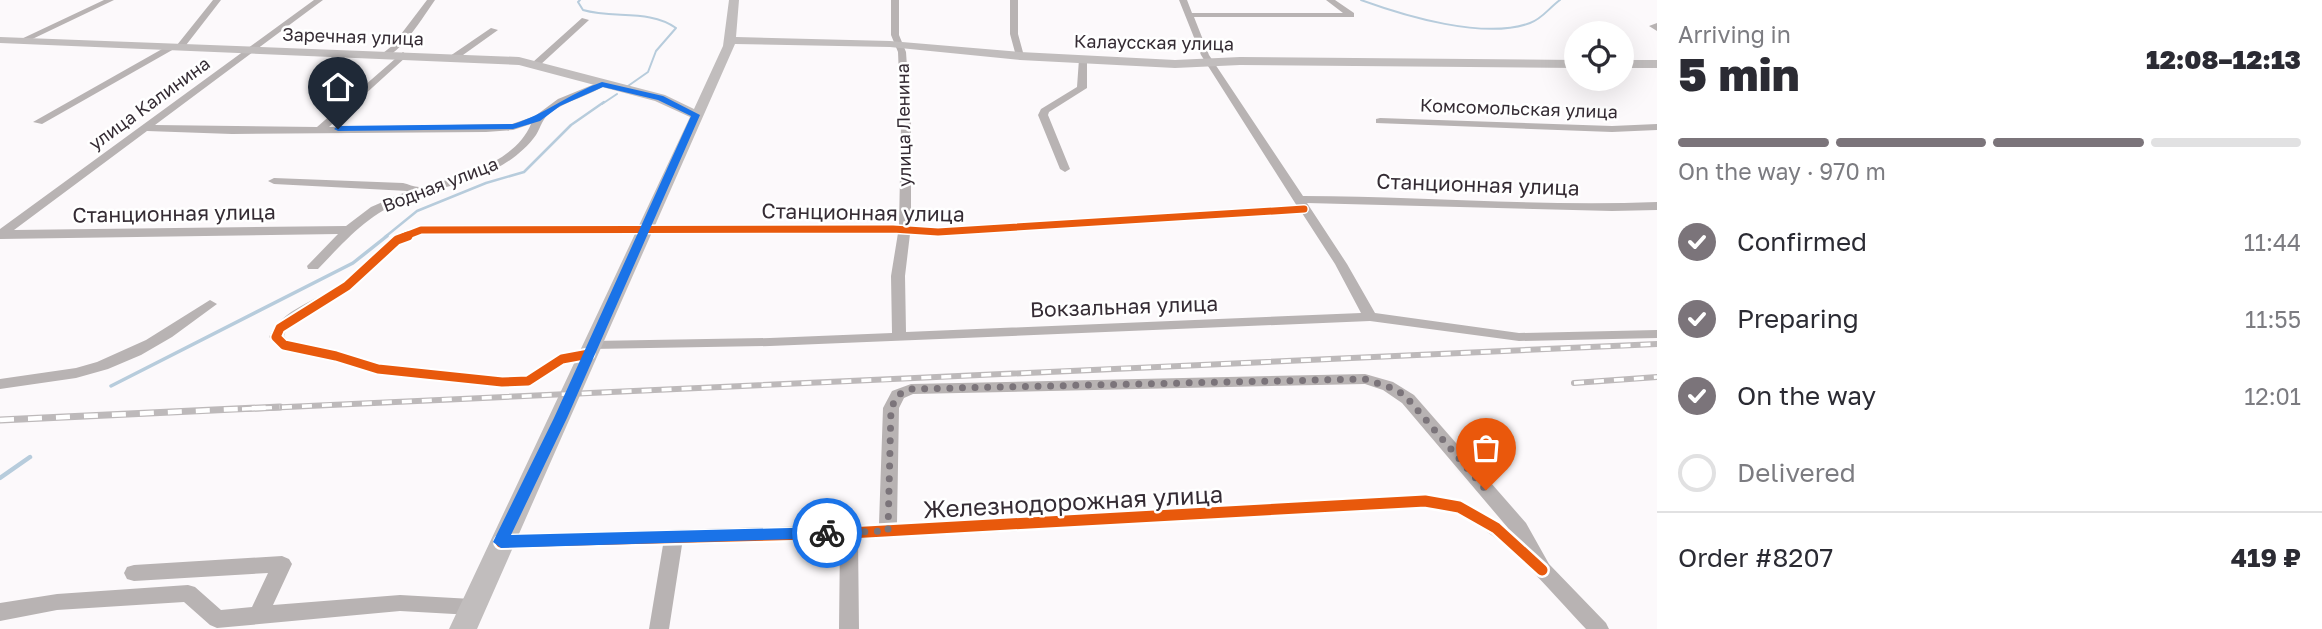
<!DOCTYPE html>
<html lang="en">
<head>
<meta charset="utf-8">
<style>
	body { margin:0; font-family:"Golos Text",sans-serif; background:#f2f2f3; color:#2b2b33; height:100vh; display:flex; flex-direction:column; font-size:26px; white-space:nowrap }
	* { box-sizing:border-box; margin:0 }
	p { font-size:23px; color:#7c7c81 }
	.icon { flex:none; width:38px; height:38px; fill:none; stroke:currentColor; stroke-width:2; stroke-linecap:round; stroke-linejoin:round }
	.map { position:relative; flex:1; overflow:hidden }
	.panel { display:flex; flex-direction:column; background:#fff; width:665px }
	.panel>* { flex:none }
	.fabs { position:absolute; left:1564px; top:21px; display:grid; gap:14px }
	.fabs a { display:grid; place-items:center; width:70px; height:70px; border-radius:50%; background:#fff; box-shadow:0 7px 28px #0002; font-size:35px }
	.pin { position:absolute; display:grid; place-items:center; width:60px; height:60px; color:#fff; margin:-72px -30px; border-radius:50% 50% 50% 0; rotate:-45deg; box-shadow:0 0 7px #0007 }
	.pin .icon { rotate:45deg }
	.courier { position:absolute; display:grid; place-items:center; width:70px; height:70px; margin:-35px; border:5px solid #1a73e8; border-radius:50%; background:#fff; color:#222; box-shadow:0 2px 9px #0007 }
	.headline em { font-style:normal; font-weight:800 }
	.headline div { display:flex; flex-direction:column-reverse }
	.headline { display:flex; align-items:center; justify-content:space-between; height:119px; padding:0 21px }
	h1 { font-size:46px; font-weight:800; line-height:52px }
	.bar { display:grid; grid-template-columns:repeat(4,1fr); gap:10px 7px; align-content:center; height:84px; padding:0 21px }
	.bar i { height:9px; border-radius:5px; background:#e1e1e2 }
	.bar .on { background:#7b747a }
	.bar p { grid-column:span 4 }
	.line { display:flex; align-items:center; gap:18px; padding:0 21px; border-top:2px solid #e1e1e2 }
	.line div { flex:1 }
	ol { padding:0 21px; list-style:none }
	li { display:flex; align-items:center; gap:21px; height:77px }
	li p { margin-inline-start:auto }
	li .icon { padding:7px; border-radius:50%; background:#7b747a; color:#fff; stroke-width:4 }
	li:last-child { color:#7c7c81 }
	li i { width:38px; height:38px; border:4px solid #e1e1e2; border-radius:50% }
	main { display:flex; flex:1; min-height:0 }
	.map>svg:first-child { display:block }
	.lines { fill:none; stroke-linecap:round; stroke-linejoin:round }
	.stream-far3 { stroke:#b7ccdc; stroke-width:2 }
	.stream-far2 { stroke:#b7ccdc; stroke-width:2.5 }
	.stream-far1 { stroke:#b7ccdc; stroke-width:3.5 }
	.stream { stroke:#b7ccdc; stroke-width:4.5 }
	.street { fill:#b8b3b3; fill-rule:evenodd }
	.secondary { fill:#c1bdbd; fill-rule:evenodd }
	.rail-far1-casing { stroke:#bdb9ba; stroke-width:6 }
	.rail-casing { stroke:#bdb9ba; stroke-width:7 }
	.rail-far1 { stroke:#fff; stroke-width:3.5; stroke-dasharray:10; stroke-linecap:butt }
	.rail { stroke:#fff; stroke-width:4.5; stroke-dasharray:14; stroke-linecap:butt }
	.cycleway-far2-casing { stroke:#fff; stroke-width:10 }
	.cycleway-far1-casing { stroke:#fff; stroke-width:13 }
	.cycleway-casing { stroke:#fff; stroke-width:16 }
	.cycleway-far2 { stroke:#e8590c; stroke-width:7 }
	.cycleway-far1 { stroke:#e8590c; stroke-width:9 }
	.cycleway { stroke:#e8590c; stroke-width:11 }
	.route { fill:#1a73e8 }
	.done { stroke:#7b747a; stroke-width:7; stroke-dasharray:0 12.6 }
	.labels { text-anchor:middle; dominant-baseline:central; stroke-width:5; stroke-linejoin:round; paint-order:stroke }
	.far-street-label { font-size:18px; fill:#352c34; stroke:#fff }
	.street-label { font-size:21px; fill:#352c34; stroke:#fff }
	.near-street-label { font-size:24px; fill:#352c34; stroke:#fff }
</style>
</head>
<body>
<main>
<div class="map">
<svg width="1657" height="629" viewBox="0 0 1657 629">
	<rect width="100%" height="100%" fill="#fcf9fb"/>
	<g class="lines">
		<path class="stream-far3" d="M580,0L578,2L583,10C613,19 650,9 676,28L656,51L648,72L628,86
			M1361,0C1405,16 1484,40 1530,23C1542,19 1550,7 1560,0
			M602,104L617,94"/>
		<path class="stream-far2" d="M385,237L417,211L486,183L524,172L571,125L604,102"/>
		<path class="stream-far1" d="M111,386L353,263L387,236"/>
		<path class="stream" d="M0,478L30,457"/>
		<path class="street" d="M104,0H114L24,43L17,41Z
			M213,0H221L183,49H177V45Z
			M314,0H323L155,125L317,127L403,52L407,55L406,57L329,127L512,124L535,116L558,99L602,81L607,84C590,96 567,100 550,113C542,119 541,127 536,135C526,149 511,161 495,169C467,185 434,188 405,200C369,213 344,242 318,269H308L307,266L338,234L0,239V229ZM531,124C517,158 473,173 440,182C434,184 425,187 419,187C414,187 408,184 403,183L274,178L268,181L274,184L408,191L371,207L346,226L14,230L147,131L232,134L486,132L513,130Z
			M427,0H435C425,14 399,57 383,57V53L392,46Z
			M891,0H899V35L906,52L911,125V227L938,228L1297,206L1201,55L1179,0H1187L1192,13H1343L1326,0H1335L1354,13V17H1194L1209,55L1303,196C1421,196 1539,207 1657,202V210L1612,211L1307,203L1347,264L1375,313L1519,333L1657,330V338L1519,341L1370,321L770,346L592,349L585,345L592,341L770,338L892,333L891,276L898,233H893L423,234L401,243L352,289L299,321L286,330L284,336L289,342L336,351L379,364L502,377L525,376L557,356L589,349L596,354L594,357L566,363L533,385L502,387L378,374L333,360L279,348L269,337C281,309 319,300 342,283C370,262 385,236 421,226H899L901,125L898,52L891,35ZM1302,213L1335,264L1361,313L906,332L905,276L910,234L938,236Z
			M1010,0H1018V34L1024,56L1020,59L1016,56L1010,34Z
			M582,18L589,20L539,66H533V62Z
			M1657,23V31L1649,26Z
			M491,28L498,30L456,60H450V56Z
			M171,44L175,47L174,49L42,124L33,122Z
			M1083,56L1087,59V88L1049,112L1048,115L1070,169L1065,172L1060,169L1038,115L1041,109L1077,87L1079,59Z
			M1380,118L1612,126L1657,124V130L1612,132L1376,123V119Z
			M210,300L217,304L172,337L141,355L108,369L76,378L0,389V379L76,368L97,362L146,340Z
			M1365,374L1393,382L1414,395L1526,523L1549,564L1606,623L1609,629H1586C1549,590 1507,537 1457,514C1447,510 1435,510 1425,508L858,540L859,629H839L840,540L682,545L669,629H649L663,545L501,549L494,547L492,542L494,537L501,535L879,524L883,408L892,391L911,384ZM1365,384L1383,390L1402,403L1508,528L1465,502L1425,494L897,523L899,408L904,398L913,394Z
			M282,556L289,559L292,564L273,605L400,595L472,599L479,601L482,607L479,613L472,615L400,611L217,628L210,625L184,602L57,610L0,621V603L57,594L188,585L195,587L221,610L252,607L268,573L134,581L127,579L124,573L127,567L134,565Z"/>
		<path class="secondary" d="M729,0H739L736,37L890,41L1020,52L1175,60L1240,57L1577,60V68L1240,65L1175,68L1020,60L890,47L735,44L477,629H449L690,117L655,101L519,65L0,43V37L519,57L665,95L694,109L723,46Z
			M1622,60H1657V68H1622Z"/>
		<g class="rail-far1-casing">
			<path id="rail-far1" d="M1574,383L1657,377
				M242,409L1657,344"/>
		</g>
		<g class="rail-casing">
			<path id="rail" d="M0,420L280,407"/>
		</g>
		<use href="#rail-far1" class="rail-far1"/>
		<use href="#rail" class="rail"/>
		<g class="cycleway-far2-casing">
			<path id="cycleway-far2" d="M403,237L421,230L893,229L938,232L1304,209"/>
		</g>
		<g class="cycleway-far1-casing">
			<path id="cycleway-far1" d="M408,236L397,240L347,286L280,328L276,337L284,345L336,356L378,369L502,382L528,381L562,359L589,354"/>
		</g>
		<g class="cycleway-casing">
			<path id="cycleway" d="M501,542L849,533L1425,501L1459,507L1496,528L1542,570"/>
		</g>
		<use href="#cycleway-far2" class="cycleway-far2"/>
		<use href="#cycleway-far1" class="cycleway-far1"/>
		<use href="#cycleway" class="cycleway"/>
	</g>
	<path class="route" d="M602,82L663,96L700,115L567,418L511,535L827,527L834,533L832,538L501,548L493,542L554,418L691,116L658,100L603,87L560,106L540,121L513,129L338,131L334,129L338,126L513,124C544,115 570,93 602,82Z"/>
	<g class="lines">
		<path class="done" d="M827,533L888,531L891,408L898,395L911,389L1365,379L1397,390L1408,399L1486,490"/>
	</g>
	<g class="labels">
		<g class="far-street-label">
			<text transform="translate(353 36) rotate(2)">Заречная улица</text>
			<text transform="translate(1154 42) rotate(1)">Калаусская улица</text>
			<text transform="translate(149 103) rotate(-36)">улица Калинина</text>
			<text transform="translate(1519 108) rotate(2)">Комсомольская улица</text>
			<text transform="translate(903 125) rotate(-91)">улица Ленина</text>
			<text transform="translate(440 184) rotate(-21)">Водная улица</text>
		</g>
		<g class="street-label">
			<text transform="translate(1478 184) rotate(2)">Станционная улица</text>
			<text transform="translate(863 212) rotate(1)">Станционная улица</text>
			<text transform="translate(174 213) rotate(-1)">Станционная улица</text>
			<text transform="translate(1124 306) rotate(-2)">Вокзальная улица</text>
		</g>
		<g class="near-street-label">
			<text transform="translate(1073 501) rotate(-3)">Железнодорожная улица</text>
		</g>
	</g>
</svg>
<div class="fabs">
<a><svg class="icon" aria-label="locate" viewBox="0 0 24 24"><circle cx="12" cy="12" r="6"/><path d="M12 2v4M12 18v4M2 12h4M18 12h4"/></svg></a>
</div>
<div class="pin" style="left:1486px;top:490px;background:#ea580c"><svg class="icon" aria-label="bag" viewBox="0 0 24 24"><path d="M5 8h14l-1 12H6zM9 8a3 3 0 0 1 6 0"/></svg></div>
<div class="pin" style="left:338px;top:129px;background:#1f2937"><svg class="icon" aria-label="home" viewBox="0 0 24 24"><path d="M3 11l9-7 9 7M6 9v11h12V9"/></svg></div>
<div class="courier" style="left:827px;top:533px"><svg class="icon" aria-label="bike" viewBox="0 0 24 24"><circle cx="6" cy="16" r="4"/><circle cx="18" cy="16" r="4"/><path d="M6 16l4-8h5l3 8M10 8l3 8H6M13 5h3"/></svg></div>
</div>
<section class="panel">
<div class="headline"><div><h1>5 min</h1><p>Arriving in</p></div><em>12:08–12:13</em></div>
<div class="bar"><i class="on"></i><i class="on"></i><i class="on"></i><i></i><p>On the way · 970 m</p></div>
<ol>
<li><svg class="icon" aria-label="check" viewBox="0 0 24 24"><path d="M5 12l5 5 9-10"/></svg>Confirmed<p>11:44</p></li>
<li><svg class="icon" aria-label="check" viewBox="0 0 24 24"><path d="M5 12l5 5 9-10"/></svg>Preparing<p>11:55</p></li>
<li><svg class="icon" aria-label="check" viewBox="0 0 24 24"><path d="M5 12l5 5 9-10"/></svg>On the way<p>12:01</p></li>
<li><i></i>Delivered</li>
</ol>
<div class="line" style="height:91px"><div>Order #8207</div><b>419 ₽</b></div>
</section>
</main>
</body>
</html>
